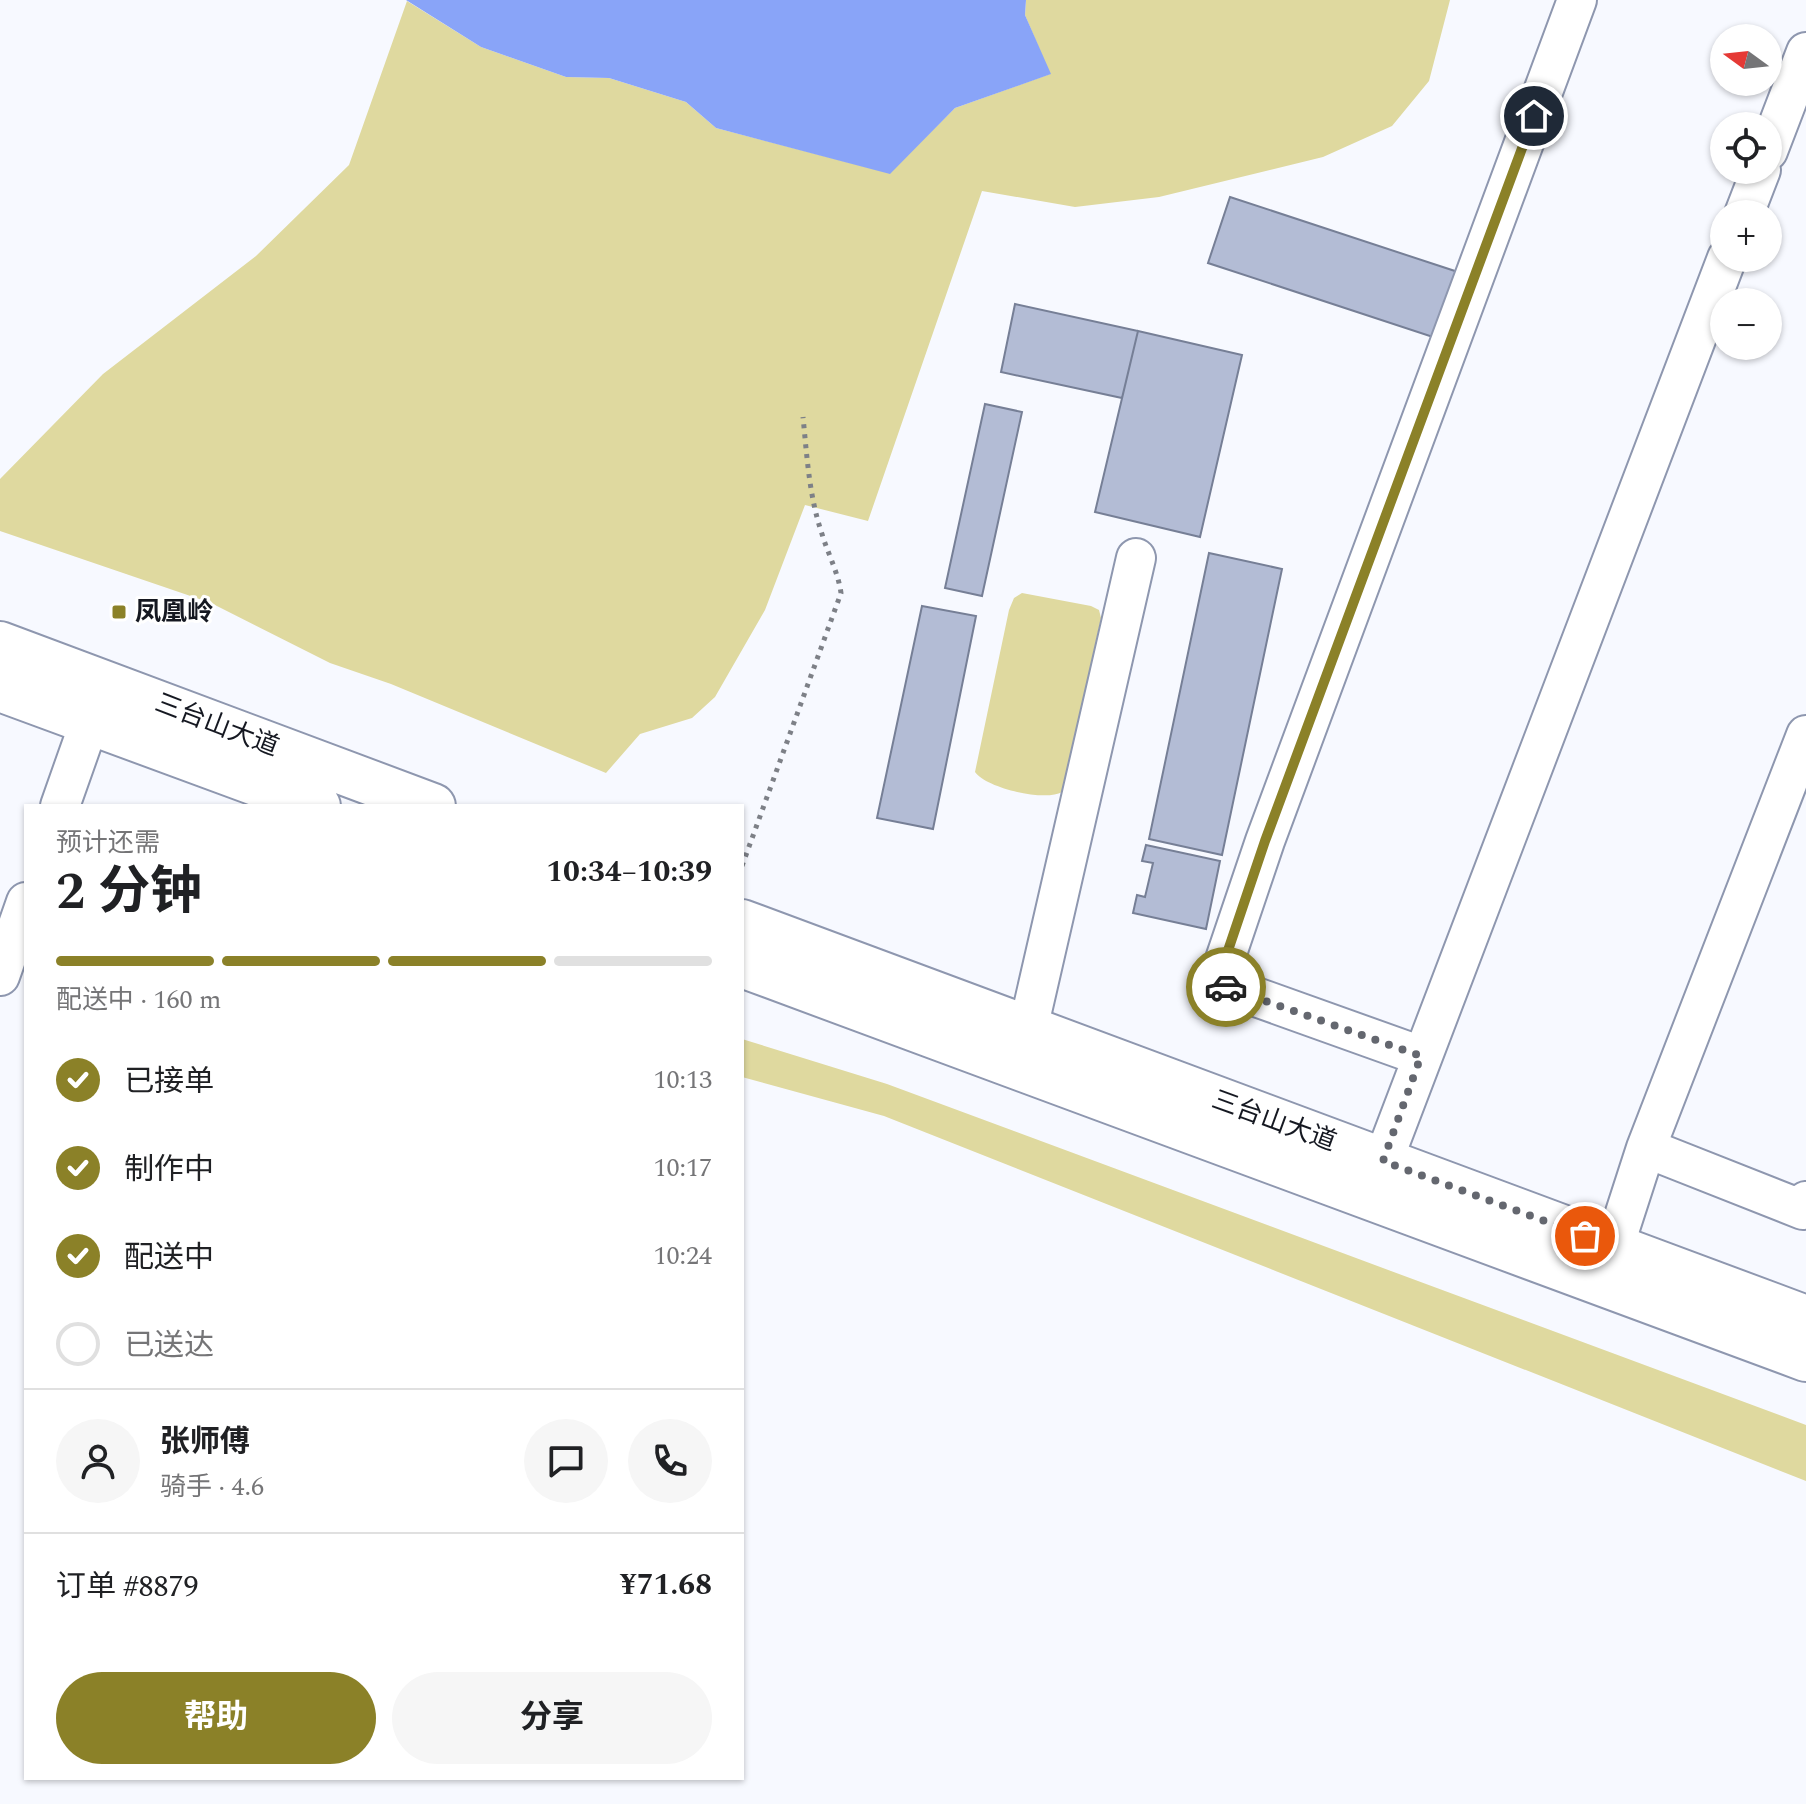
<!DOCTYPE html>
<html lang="zh">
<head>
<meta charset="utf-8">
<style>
	body { margin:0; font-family:Spectral,"Noto Sans SC",serif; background:#f6f6f6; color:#202124; height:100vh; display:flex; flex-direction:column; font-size:30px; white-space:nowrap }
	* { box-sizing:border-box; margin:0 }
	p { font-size:26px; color:#757577 }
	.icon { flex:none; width:44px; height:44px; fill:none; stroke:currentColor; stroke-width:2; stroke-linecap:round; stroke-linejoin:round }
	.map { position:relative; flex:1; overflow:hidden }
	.sheet { position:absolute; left:24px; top:804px; width:720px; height:976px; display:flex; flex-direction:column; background:#fff; border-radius:0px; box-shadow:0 2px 6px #0004 }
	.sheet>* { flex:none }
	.needle { width:52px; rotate:285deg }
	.controls { position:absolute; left:1710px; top:24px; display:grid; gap:16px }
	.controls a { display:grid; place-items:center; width:72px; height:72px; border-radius:50%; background:#fff; box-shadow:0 2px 6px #0004; font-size:40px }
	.pin { position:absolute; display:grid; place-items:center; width:68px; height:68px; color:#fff; margin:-34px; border:4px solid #fff; border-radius:50%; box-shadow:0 2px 8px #0007 }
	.courier { position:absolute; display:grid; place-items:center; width:80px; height:80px; margin:-40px; border:6px solid #8b8128; border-radius:50%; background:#fff; color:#222; box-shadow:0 2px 10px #0007 }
	.headline em { font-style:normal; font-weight:700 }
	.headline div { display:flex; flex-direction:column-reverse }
	.headline { display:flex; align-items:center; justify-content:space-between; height:136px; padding:0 32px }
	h1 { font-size:52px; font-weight:700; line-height:60px }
	.bar { display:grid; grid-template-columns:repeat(4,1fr); gap:12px 8px; align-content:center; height:96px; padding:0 32px }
	.bar i { height:10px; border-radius:6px; background:#e0e0e0 }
	.bar .on { background:#8b8128 }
	.bar p { grid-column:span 4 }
	.line { display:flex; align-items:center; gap:20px; padding:0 32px; border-top:2px solid #e0e0e0 }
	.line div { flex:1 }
	.round { display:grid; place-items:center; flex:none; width:84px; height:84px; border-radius:42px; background:#f6f6f6 }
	ol { padding:0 32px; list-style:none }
	li { display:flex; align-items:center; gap:24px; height:88px }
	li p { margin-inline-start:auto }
	li .icon { padding:8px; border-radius:50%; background:#8b8128; color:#fff; stroke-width:4 }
	li:last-child { color:#757577 }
	li i { width:44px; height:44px; border:4px solid #e0e0e0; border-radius:50% }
	.cta { display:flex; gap:16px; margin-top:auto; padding:16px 32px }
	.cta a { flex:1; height:92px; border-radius:48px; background:#8b8128; color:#fff; font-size:32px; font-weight:700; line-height:92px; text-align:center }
	.cta a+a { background:#f6f6f6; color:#202124 }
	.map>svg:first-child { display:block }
	.green { fill:#dfd99f }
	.water { fill:#89a4f8 }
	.building { fill:#b3bcd5; stroke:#767f96; stroke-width:2 }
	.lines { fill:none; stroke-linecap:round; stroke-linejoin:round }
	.minor-casing { stroke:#8e97af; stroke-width:42 }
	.major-casing { stroke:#8e97af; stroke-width:48 }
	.path { stroke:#7d8087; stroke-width:5; stroke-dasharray:4 6; stroke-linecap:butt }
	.minor { stroke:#fff; stroke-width:38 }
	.major { stroke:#fff; stroke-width:44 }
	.done { stroke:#64676f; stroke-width:8; stroke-dasharray:0 14.4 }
	.route { stroke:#8b8128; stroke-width:10 }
	.poi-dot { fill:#8b8128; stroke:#fff; stroke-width:3 }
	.labels { text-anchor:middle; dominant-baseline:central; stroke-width:6; stroke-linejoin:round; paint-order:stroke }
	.poi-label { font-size:26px; font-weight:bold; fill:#151821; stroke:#fff; text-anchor:start }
	.street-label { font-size:26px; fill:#151821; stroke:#fff }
</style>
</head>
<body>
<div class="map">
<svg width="1806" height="1804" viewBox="0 0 1806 1804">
	<rect width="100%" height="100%" fill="#f7f9ff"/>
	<path class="green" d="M1026,0H1450L1429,81L1392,126L1323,157L1159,197L1075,207L982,191L868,521L805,505L765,610L715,697L692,718L640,734L606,773L391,684L330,663L211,603L0,531V479L103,374L256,256L349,165L407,1L481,47L566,77L609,78L686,102L716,128L889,173L955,108L1050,74L1025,15Z
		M1022,593L1091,606L1099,610L1101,618L1064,787L1062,792C1045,802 986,788 975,772L1009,610L1014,598Z
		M742,1039L887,1084L1806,1425V1481L884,1116L742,1077Z"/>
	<path class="water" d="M406,0H1026L1025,15L1051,74L955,108L890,174L716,128L686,102L609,78L566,77L481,47Z"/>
	<path class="building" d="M1230,197L1464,274L1442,340L1208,263Z
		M1015,304L1138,331L1122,398L1001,372Z
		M1138,331L1242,355L1200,537L1095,512Z
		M985,404L1022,412L982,596L945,588Z
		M1209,553L1282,569L1222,855L1149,839Z
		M922,606L976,616L933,829L877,818Z
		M1146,845L1220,861L1206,929L1133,913L1137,895L1145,897L1153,863L1142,861Z"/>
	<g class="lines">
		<g class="minor-casing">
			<path id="minor" d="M1768,151L1806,52
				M1744,214L1761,170
				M60,806L90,721
				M0,976L26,902
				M1028,1029L1136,558
				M1421,1056L1217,983L1265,841L1577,0
				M1646,1148L1803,1210L1806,1201
				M1383,1161L1727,258
				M1614,1247L1646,1148L1806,735"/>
		</g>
		<g class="major-casing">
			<path id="major" d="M0,644L433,806
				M0,689L318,806
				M742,922L1806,1318
				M742,965L1806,1359"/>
		</g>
		<path class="path" d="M742,866L841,593C838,572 828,554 822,534C809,496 807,456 803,417"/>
		<use href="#minor" class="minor"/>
		<use href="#major" class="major"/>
	</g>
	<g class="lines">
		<path class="done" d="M1226,987L1421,1056L1383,1161L1585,1236"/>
		<path class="route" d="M1226,987L1217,983L1265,841L1534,116"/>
	</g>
	<rect class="poi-dot" x="111" y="604" width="16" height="16" rx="4"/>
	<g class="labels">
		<g class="poi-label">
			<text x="135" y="612">凤凰岭</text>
		</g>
		<g class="street-label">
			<text transform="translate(217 725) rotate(21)">三台山大道</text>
			<text transform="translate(1274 1121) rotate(20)">三台山大道</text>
		</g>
	</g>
</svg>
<div class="controls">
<a><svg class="needle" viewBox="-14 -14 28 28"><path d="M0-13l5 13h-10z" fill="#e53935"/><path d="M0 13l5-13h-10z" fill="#757577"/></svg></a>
<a><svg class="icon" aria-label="locate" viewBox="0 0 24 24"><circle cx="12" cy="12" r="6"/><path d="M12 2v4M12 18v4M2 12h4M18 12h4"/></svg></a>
<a>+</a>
<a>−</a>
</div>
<div class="pin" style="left:1585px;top:1236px;background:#ea580c"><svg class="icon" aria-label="bag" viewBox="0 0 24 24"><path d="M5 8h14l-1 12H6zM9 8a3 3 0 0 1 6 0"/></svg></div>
<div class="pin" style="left:1534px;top:116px;background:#1f2937"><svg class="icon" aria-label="home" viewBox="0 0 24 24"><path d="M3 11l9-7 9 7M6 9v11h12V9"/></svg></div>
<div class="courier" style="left:1226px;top:987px"><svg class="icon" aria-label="car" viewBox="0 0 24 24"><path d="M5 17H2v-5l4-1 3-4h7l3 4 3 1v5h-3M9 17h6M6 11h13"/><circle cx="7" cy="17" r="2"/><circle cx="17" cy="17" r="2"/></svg></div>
<section class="sheet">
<div class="headline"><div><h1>2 分钟</h1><p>预计还需</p></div><em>10:34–10:39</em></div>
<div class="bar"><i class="on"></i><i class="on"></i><i class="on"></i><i></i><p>配送中 · 160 m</p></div>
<ol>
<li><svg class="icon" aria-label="check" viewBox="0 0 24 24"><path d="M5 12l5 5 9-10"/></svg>已接单<p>10:13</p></li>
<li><svg class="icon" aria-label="check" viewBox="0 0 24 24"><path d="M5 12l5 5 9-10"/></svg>制作中<p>10:17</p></li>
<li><svg class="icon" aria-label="check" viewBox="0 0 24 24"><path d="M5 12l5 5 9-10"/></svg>配送中<p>10:24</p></li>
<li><i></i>已送达</li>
</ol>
<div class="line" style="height:144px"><a class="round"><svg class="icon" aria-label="person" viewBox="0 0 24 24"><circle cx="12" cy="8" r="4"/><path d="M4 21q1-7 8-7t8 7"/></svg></a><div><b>张师傅</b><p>骑手 · 4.6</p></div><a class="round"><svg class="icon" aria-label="chat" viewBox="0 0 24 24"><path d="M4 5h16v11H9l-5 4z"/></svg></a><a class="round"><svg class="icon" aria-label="phone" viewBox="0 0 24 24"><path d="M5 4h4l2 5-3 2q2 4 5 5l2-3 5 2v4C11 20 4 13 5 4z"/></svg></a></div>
<div class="line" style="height:104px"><div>订单 #8879</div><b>¥71.68</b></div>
<div class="cta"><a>帮助</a><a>分享</a></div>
</section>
</div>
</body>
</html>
